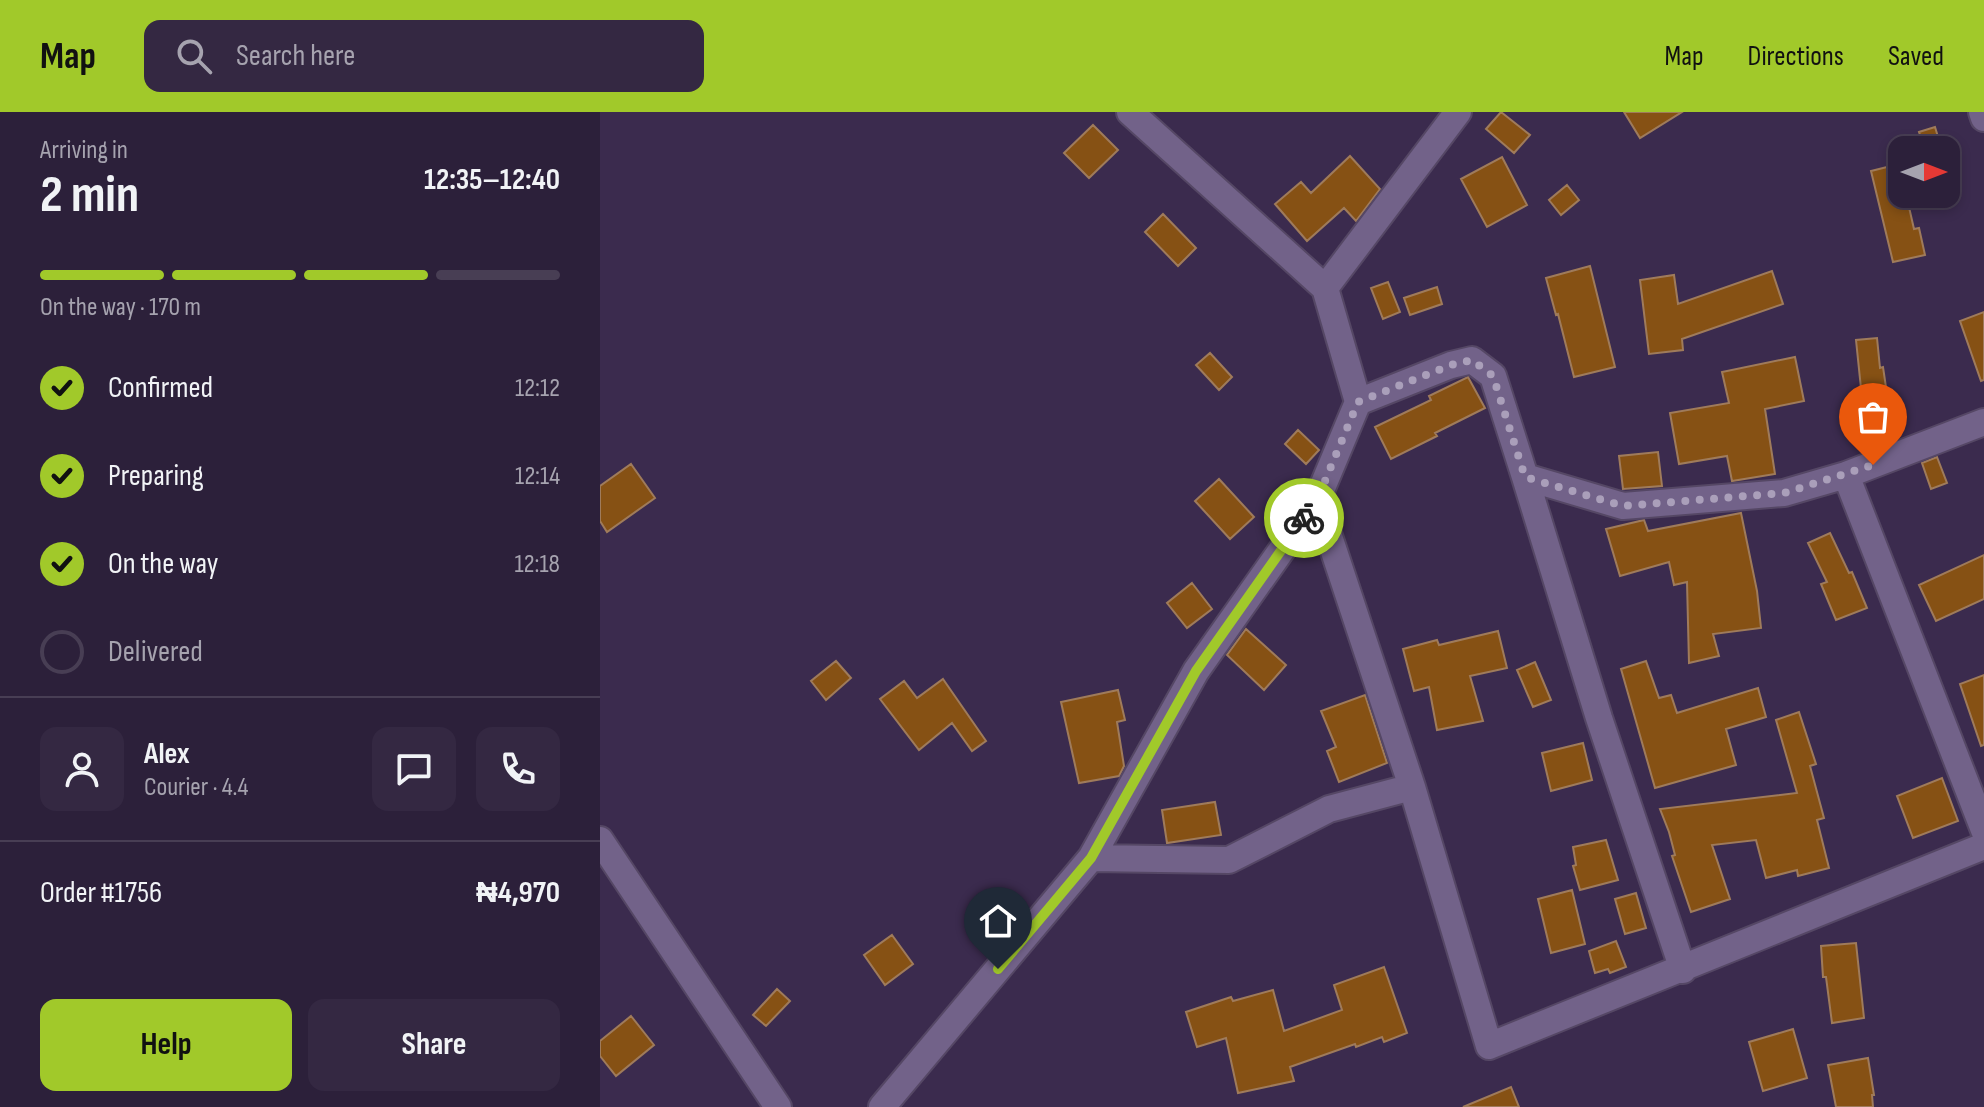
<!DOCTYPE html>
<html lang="en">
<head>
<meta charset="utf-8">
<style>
	body { margin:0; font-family:"Sofia Sans Condensed",sans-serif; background:#342842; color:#f1f3f6; height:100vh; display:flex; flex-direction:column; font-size:30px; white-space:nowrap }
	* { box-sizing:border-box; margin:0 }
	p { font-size:26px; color:#a6a3af }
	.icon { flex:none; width:44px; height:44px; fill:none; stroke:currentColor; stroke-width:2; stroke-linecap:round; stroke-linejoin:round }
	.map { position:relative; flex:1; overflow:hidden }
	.side { display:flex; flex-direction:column; background:#2c203a; width:600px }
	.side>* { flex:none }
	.needle { width:52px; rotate:90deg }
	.tools { position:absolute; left:1288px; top:24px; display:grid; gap:16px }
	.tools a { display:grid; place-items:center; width:72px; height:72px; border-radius:16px; background:#2c203a; box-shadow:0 4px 12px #0003,0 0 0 2px #483e54; font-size:40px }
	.pin { position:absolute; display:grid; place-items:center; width:68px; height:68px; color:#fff; margin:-82px -34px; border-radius:50% 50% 50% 0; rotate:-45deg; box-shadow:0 0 8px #0007 }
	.pin .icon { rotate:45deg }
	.courier { position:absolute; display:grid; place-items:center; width:80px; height:80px; margin:-40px; border:6px solid #a1c92a; border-radius:50%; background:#fff; color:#222; box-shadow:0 2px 10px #0007 }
	.head em { font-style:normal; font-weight:700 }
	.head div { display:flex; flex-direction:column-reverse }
	.head { display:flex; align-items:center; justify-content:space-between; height:136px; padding:0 40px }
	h1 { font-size:52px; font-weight:700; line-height:60px }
	.bar { display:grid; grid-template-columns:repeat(4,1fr); gap:12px 8px; align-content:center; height:96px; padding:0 40px }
	.bar i { height:10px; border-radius:6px; background:#483e54 }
	.bar .active { background:#a1c92a }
	.bar p { grid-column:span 4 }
	.line { display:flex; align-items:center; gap:20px; padding:0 40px; border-top:2px solid #483e54 }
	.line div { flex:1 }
	.round { display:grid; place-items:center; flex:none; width:84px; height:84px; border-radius:16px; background:#342842 }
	ol { padding:0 40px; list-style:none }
	li { display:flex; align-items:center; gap:24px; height:88px }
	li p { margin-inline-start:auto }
	li .icon { padding:8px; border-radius:50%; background:#a1c92a; color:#111; stroke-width:4 }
	li:last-child { color:#a6a3af }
	li i { width:44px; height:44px; border:4px solid #483e54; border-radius:50% }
	.button { display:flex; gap:16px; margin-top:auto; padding:16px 40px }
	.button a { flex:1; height:92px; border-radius:16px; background:#a1c92a; color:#111; font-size:32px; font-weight:700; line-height:92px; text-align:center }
	.button a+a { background:#342842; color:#f1f3f6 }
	header { display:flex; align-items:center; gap:48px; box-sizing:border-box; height:112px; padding:0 40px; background:#a1c92a; color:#111 }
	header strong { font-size:38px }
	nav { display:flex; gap:44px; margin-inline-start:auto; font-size:28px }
	.search { width:560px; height:72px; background:#342842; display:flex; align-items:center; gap:20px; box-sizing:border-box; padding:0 28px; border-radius:16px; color:#a6a3af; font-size:30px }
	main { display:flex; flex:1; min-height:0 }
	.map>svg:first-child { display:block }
	.building { fill:#865114; stroke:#9f7b5b; stroke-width:2 }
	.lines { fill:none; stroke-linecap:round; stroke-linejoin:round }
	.minor-casing { stroke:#554765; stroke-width:30 }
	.minor { stroke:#726289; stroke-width:26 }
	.done { stroke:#aa9fba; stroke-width:8; stroke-dasharray:0 14.4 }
	.route { stroke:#a1c92a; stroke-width:10 }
</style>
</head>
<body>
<header>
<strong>Map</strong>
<div class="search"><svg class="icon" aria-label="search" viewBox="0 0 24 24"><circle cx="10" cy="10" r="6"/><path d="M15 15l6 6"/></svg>Search here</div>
<nav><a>Map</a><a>Directions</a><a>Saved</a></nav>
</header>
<main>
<section class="side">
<div class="head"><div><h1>2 min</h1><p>Arriving in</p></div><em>12:35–12:40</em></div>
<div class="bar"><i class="active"></i><i class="active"></i><i class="active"></i><i></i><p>On the way · 170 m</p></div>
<ol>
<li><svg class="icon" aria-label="check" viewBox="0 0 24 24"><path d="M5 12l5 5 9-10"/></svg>Confirmed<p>12:12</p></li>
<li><svg class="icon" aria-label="check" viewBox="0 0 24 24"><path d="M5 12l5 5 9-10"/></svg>Preparing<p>12:14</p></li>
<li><svg class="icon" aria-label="check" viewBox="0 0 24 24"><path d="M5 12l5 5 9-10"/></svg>On the way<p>12:18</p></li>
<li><i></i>Delivered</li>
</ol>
<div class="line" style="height:144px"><a class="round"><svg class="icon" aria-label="person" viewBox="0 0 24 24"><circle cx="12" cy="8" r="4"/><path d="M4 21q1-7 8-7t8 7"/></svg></a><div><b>Alex</b><p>Courier · 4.4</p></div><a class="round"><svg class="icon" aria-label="chat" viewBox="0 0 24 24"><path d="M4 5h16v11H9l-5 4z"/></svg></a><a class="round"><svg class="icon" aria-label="phone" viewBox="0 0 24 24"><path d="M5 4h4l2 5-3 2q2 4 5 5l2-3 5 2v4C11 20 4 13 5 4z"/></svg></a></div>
<div class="line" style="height:104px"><div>Order #1756</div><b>₦4,970</b></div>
<div class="button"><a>Help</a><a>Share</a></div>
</section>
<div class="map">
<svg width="1384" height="995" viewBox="0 0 1384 995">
	<rect width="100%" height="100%" fill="#3b2b4e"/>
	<path class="building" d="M901,0L930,23L914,41L886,17Z
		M1024,0H1082L1040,26Z
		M493,13L518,38L489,66L464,41Z
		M1335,15L1342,38H1325L1319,20Z
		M750,44L780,77L756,109L744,96L707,129L675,92L701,70L711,81Z
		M902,45L927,93L887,115L861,67Z
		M1299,52L1302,82H1306L1314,117L1319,116L1325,143L1293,150L1271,59Z
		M967,73L979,88L961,103L949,88Z
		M563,102L596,136L578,154L545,120Z
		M990,154L1015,255L974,265L958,202L956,203L946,166Z
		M1172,159L1183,192L1082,227L1083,238L1049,242L1040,168L1074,163L1078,192Z
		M788,170L800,200L783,207L771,176Z
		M837,175L842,192L810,203L804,186Z
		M1384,200V268L1381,269L1360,209Z
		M1277,226L1280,256L1283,255L1287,282L1262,286L1256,228Z
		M610,241L632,265L619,278L596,253Z
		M1195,245L1204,289L1165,297L1175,362L1132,369L1127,344L1079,352L1070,301L1129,291L1122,260Z
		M868,265L885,296L835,321L837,324L791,347L775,315L831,288L829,284Z
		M698,318L719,338L706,352L685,332Z
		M1058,340L1062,374L1023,377L1019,344Z
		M1337,345L1347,371L1331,377L1322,351Z
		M31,352L55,386L7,420L0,409V374Z
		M619,367L654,405L630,427L595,389Z
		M1141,401L1157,479L1161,516L1113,522L1119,544L1089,551L1087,470L1074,473L1069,450L1020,464L1006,417L1044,408L1048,419Z
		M1230,421L1249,461L1252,460L1267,496L1236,508L1221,472L1227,470L1208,431Z
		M1384,443V487L1336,509L1319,473Z
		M592,471L612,497L587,516L567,491Z
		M646,517L686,553L664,578L627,543Z
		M898,519L907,556L870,564L883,609L837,618L829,575L814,579L803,537L837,528L839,533Z
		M236,549L251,566L226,588L211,569Z
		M1046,549L1059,586L1071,583L1077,601L1158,576L1166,605L1126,617L1136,653L1055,676L1021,557Z
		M935,550L951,588L933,595L917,558Z
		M1384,563V633L1381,634L1360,572Z
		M343,567L386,629L372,639L352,611L319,638L280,587L304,569L317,586Z
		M518,578L525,608L517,610L524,654L519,664L479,671L461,590Z
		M765,583L787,651L739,670L727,639L736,635L721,599Z
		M1199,600L1216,652L1210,654L1224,706L1217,708L1229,756L1198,764L1197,758L1166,766L1156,728L1112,733L1130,787L1091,800L1072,744L1075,743L1069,720L1060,697L1197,681L1176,608Z
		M983,631L992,668L951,679L942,641Z
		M1342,666L1358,709L1313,726L1297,684Z
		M615,690L621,723L567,731L562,698Z
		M1006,728L1018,768L980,778L973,754L976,753L973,735Z
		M972,778L985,832L951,841L938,787Z
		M1036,781L1046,816L1025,822L1015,787Z
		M292,823L313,852L285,873L264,843Z
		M1016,829L1026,855L1010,861L1008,857L995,861L989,839Z
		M1256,831L1264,906L1232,911L1226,865H1223L1221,834Z
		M784,855L807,921L784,930L782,925L756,935L755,932L690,955L694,969L638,981L626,926L597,935L586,900L631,885L633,889L673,878L684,919L742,898L734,873Z
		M177,877L190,889L166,914L153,903Z
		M31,904L54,933L16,964L0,944V929Z
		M1193,917L1207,966L1163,979L1149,930Z
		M1268,946L1274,983H1272L1273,995H1236L1228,953Z
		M911,975L919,995H863Z"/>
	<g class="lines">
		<g class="minor-casing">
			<path id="minor" d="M530,0L725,176
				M1382,0L1384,6
				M758,290L851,253L872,248L893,264L925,365
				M1246,363L1384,718
				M717,388L812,675L889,934L1384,734
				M0,728L178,995
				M491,746L629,748L729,697L812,675
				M1083,858L999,606L925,365L1023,394L1184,381L1246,363L1384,310
				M282,995L491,746L596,559L717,388L758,290L725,176L858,0"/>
		</g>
		<use href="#minor" class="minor"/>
	</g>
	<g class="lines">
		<path class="done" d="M704,406L717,388L758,290L851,253L872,248L893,264L925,365L1023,394L1184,381L1273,353"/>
		<path class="route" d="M398,857L491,746L596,559L704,406"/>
	</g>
</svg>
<div class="tools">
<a><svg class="needle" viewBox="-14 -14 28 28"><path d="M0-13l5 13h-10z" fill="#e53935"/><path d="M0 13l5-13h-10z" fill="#a6a3af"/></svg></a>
</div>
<div class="pin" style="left:1273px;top:353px;background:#ea580c"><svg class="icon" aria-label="bag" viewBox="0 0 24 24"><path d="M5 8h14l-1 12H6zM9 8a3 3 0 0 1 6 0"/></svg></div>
<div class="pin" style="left:398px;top:857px;background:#1f2937"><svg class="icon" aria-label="home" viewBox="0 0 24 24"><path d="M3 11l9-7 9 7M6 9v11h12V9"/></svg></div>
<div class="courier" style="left:704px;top:406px"><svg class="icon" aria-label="bike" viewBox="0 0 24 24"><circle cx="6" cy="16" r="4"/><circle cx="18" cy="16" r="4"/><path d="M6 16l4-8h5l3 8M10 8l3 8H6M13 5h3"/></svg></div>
</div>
</main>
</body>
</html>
